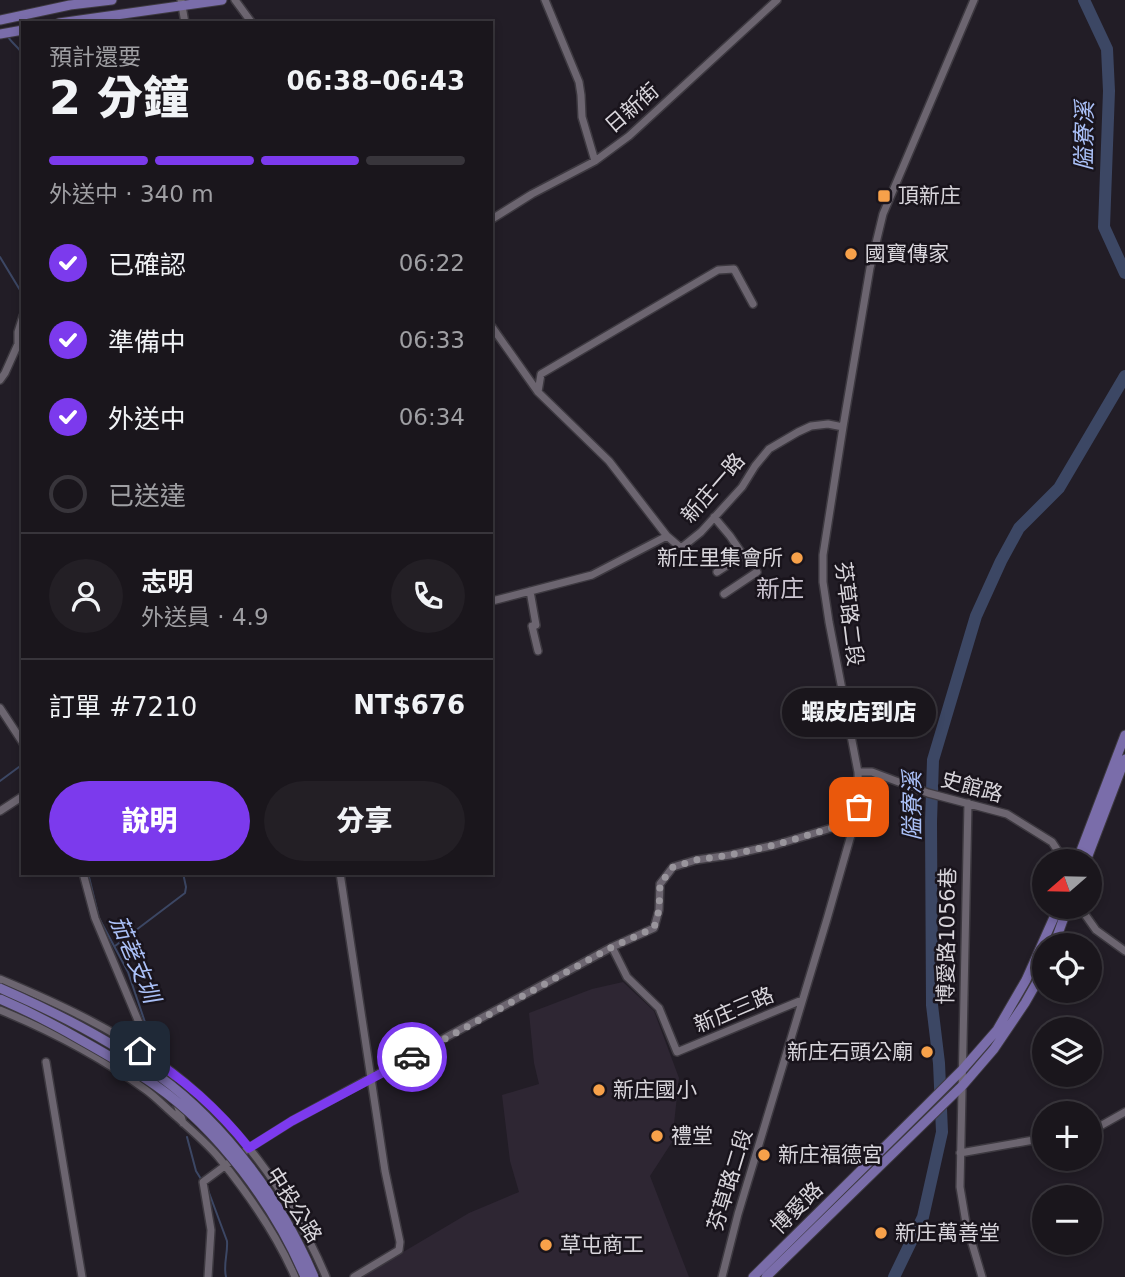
<!DOCTYPE html>
<html lang="zh-TW">
<head>
<meta charset="utf-8">
<style>
	body { margin:0; font-family:"DejaVu Sans","Noto Sans TC",sans-serif; background:#231f25; color:#f1f3f6; height:100vh; display:flex; flex-direction:column; font-size:26px; white-space:nowrap }
	* { box-sizing:border-box; margin:0 }
	p { font-size:23px; color:#9f9fa3 }
	.icon { flex:none; width:38px; height:38px; fill:none; stroke:currentColor; stroke-width:2; stroke-linecap:round; stroke-linejoin:round }
	.map { position:relative; flex:1; overflow:hidden }
	.side { position:absolute; left:21px; top:21px; width:472px; height:854px; display:flex; flex-direction:column; background:#1a161c; border-radius:0px; box-shadow:0 4px 10px #0003,0 0 0 2px #38353b }
	.side>* { flex:none }
	.needle { width:46px; rotate:250deg }
	.fabs { position:absolute; left:1032px; top:849px; display:grid; gap:14px }
	.fabs a { display:grid; place-items:center; width:70px; height:70px; border-radius:50%; background:#1a161c; box-shadow:0 4px 10px #0003,0 0 0 2px #38353b; font-size:35px }
	.pin { position:absolute; display:grid; place-items:center; width:60px; height:60px; color:#fff; margin:-30px; border-radius:14px; box-shadow:0 4px 10px #0006 }
	.courier { position:absolute; display:grid; place-items:center; width:70px; height:70px; margin:-35px; border:5px solid #7c3aed; border-radius:50%; background:#fff; color:#222; box-shadow:0 2px 9px #0007 }
	.bubble { position:absolute; height:49px; border-radius:24px; background:#1a161c; box-shadow:0 4px 10px #0003,0 0 0 2px #38353b; font-size:23px; font-weight:800; line-height:49px; text-align:center }
	.headline em { font-style:normal; font-weight:800 }
	.headline div { display:flex; flex-direction:column-reverse }
	.headline { display:flex; align-items:center; justify-content:space-between; height:119px; padding:0 28px }
	h1 { font-size:46px; font-weight:800; line-height:52px }
	.bar { display:grid; grid-template-columns:repeat(4,1fr); gap:10px 7px; align-content:center; height:84px; padding:0 28px }
	.bar i { height:9px; border-radius:5px; background:#38353b }
	.bar .selected { background:#7c3aed }
	.bar p { grid-column:span 4 }
	.line { display:flex; align-items:center; gap:18px; padding:0 28px; border-top:2px solid #38353b }
	.line div { flex:1 }
	.round { display:grid; place-items:center; flex:none; width:74px; height:74px; border-radius:37px; background:#231f25 }
	ol { padding:0 28px; list-style:none }
	li { display:flex; align-items:center; gap:21px; height:77px }
	li p { margin-inline-start:auto }
	li .icon { padding:7px; border-radius:50%; background:#7c3aed; color:#fff; stroke-width:4 }
	li:last-child { color:#9f9fa3 }
	li i { width:38px; height:38px; border:4px solid #38353b; border-radius:50% }
	.primary-button { display:flex; gap:14px; margin-top:auto; padding:14px 28px }
	.primary-button a { flex:1; height:80px; border-radius:42px; background:#7c3aed; color:#fff; font-size:28px; font-weight:800; line-height:80px; text-align:center }
	.primary-button a+a { background:#231f25; color:#f1f3f6 }
	.map>svg:first-child { display:block }
	.built { fill:#2e2633 }
	.lines { fill:none; stroke-linecap:round; stroke-linejoin:round }
	.stream { stroke:#3c4764; stroke-width:2 }
	.river { stroke:#3c4764; stroke-width:12 }
	.minor-casing { stroke:#3d3940; stroke-width:10 }
	.major-casing { stroke:#3d3940; stroke-width:11 }
	.minor { stroke:#6c6570; stroke-width:7 }
	.major { stroke:#7a6daa; stroke-width:9 }
	.major-bridge-casing { stroke:#3d3940; stroke-width:11; stroke-linecap:butt }
	.major-bridge { stroke:#7a6daa; stroke-width:9 }
	.done { stroke:#99959c; stroke-width:7; stroke-dasharray:0 12.6 }
	.route { stroke:#7c3aed; stroke-width:9 }
	.poi-dot { fill:#f7a14a; stroke:#19141c; stroke-width:2.5 }
	.labels { text-anchor:middle; dominant-baseline:central; stroke-width:5; stroke-linejoin:round; paint-order:stroke }
	.street-label { font-size:21px; fill:#d9d6dc; stroke:#19141c }
	.poi-label { font-size:21px; fill:#d9d6dc; stroke:#19141c; text-anchor:start }
	.water-label { font-size:23px; font-style:italic; fill:#aac0f7; stroke:#19141c }
	.quarter-label { font-size:24px; fill:#cbc4d0; stroke:#19141c }
</style>
</head>
<body>
<div class="map">
<svg width="1125" height="1277" viewBox="0 0 1125 1277">
	<rect width="100%" height="100%" fill="#221d26"/>
	<path class="built" d="M623,982L654,1011L679,1078L672,1142L650,1176L689,1277H361L469,1213L519,1192L510,1161L502,1095L539,1084L534,1063L529,1013L592,989Z"/>
	<g class="lines">
		<path class="stream" d="M7,35C11,43 19,47 23,55
			M0,257L23,295
			M0,781L23,764
			M88,873L99,918L128,972L150,1037L161,1055
			M115,946L185,893L186,887L183,873
			M187,1137L196,1171L201,1179
			M208,1190L227,1241C228,1254 223,1264 226,1277"/>
		<path class="river" d="M1084,0L1107,49L1109,91L1104,227L1125,273
			M894,1277L923,1217L942,1132L939,1063L932,1005L931,822L933,760L976,616L1001,561L1019,528L1059,488L1125,376"/>
		<g class="minor-casing">
			<path id="minor" d="M181,0L185,23
				M235,0L252,23
				M545,0L579,82L581,95L582,117L595,161
				M492,219L532,194L595,161L629,136L777,0
				M492,327L538,392L609,461L667,536L681,548L701,532L742,487L755,466L769,449L798,432L811,426L828,424L843,427
				M0,380L5,373L18,344V332L23,316
				M538,392L541,374L718,270L734,269L753,304
				M714,517L730,536L743,555L717,572
				M530,591L536,625L532,626L538,651
				M724,594L757,572
				M492,601L592,575L667,536
				M0,708L23,743
				M858,772H872L928,793L1007,814L1052,842L1058,851L1062,861
				M968,803L960,1187L966,1223L982,1277
				M0,811L23,796
				M83,873L95,918L145,1037L169,1078L183,1123
				M340,873L385,1171L400,1242L399,1250L354,1277
				M1079,906L1096,930L1125,951
				M612,947L627,977L659,1008L677,1052L802,1000
				M0,979C55,1002 112,1028 161,1064C234,1117 291,1194 326,1277
				M0,1010C51,1031 101,1057 146,1090C157,1098 167,1109 178,1118C192,1131 208,1144 220,1159C249,1195 277,1235 295,1277
				M46,1062L82,1277
				M1090,1130L1102,1125L1125,1112
				M960,1153L1045,1138
				M208,1277L211,1230L203,1182L249,1148L292,1121L612,947L654,928L659,910L660,884L673,867L696,860L730,855L775,845L855,821
				M722,1277L738,1214L827,919L859,807L858,772L829,622L823,582V555L843,427L870,268L883,214L974,0"/>
		</g>
		<g class="major-casing">
			<path id="major" d="M0,20L70,5L112,0
				M59,23L222,0
				M0,34L23,30
				M1077,861L1125,735
				M1086,861L1125,759
				M1054,945L1068,906
				M753,1277L926,1106L962,1070L997,1030L1026,980L1059,906
				M766,1277L963,1085L994,1049L1025,1003L1045,968"/>
		</g>
		<use href="#minor" class="minor"/>
		<use href="#major" class="major"/>
		<g class="major-bridge-casing">
			<path id="major-bridge" d="M0,988C55,1012 111,1040 159,1076C226,1125 282,1201 314,1277
				M0,999C28,1011 55,1025 81,1040C106,1054 131,1068 155,1085C218,1129 275,1206 305,1277"/>
		</g>
		<use href="#major-bridge" class="major-bridge"/>
	</g>
	<g class="lines">
		<path class="done" d="M412,1057L612,947L654,928L659,910L660,884L673,867L696,860L730,855L775,845L855,821L859,807"/>
		<path class="route" d="M140,1051C180,1076 219,1110 249,1148L292,1121L412,1057"/>
	</g>
	<g class="poi-dot">
		<rect x="877" y="189" width="14" height="14" rx="3.5"/>
		<circle cx="851" cy="254" r="7"/>
		<circle cx="797" cy="558" r="7"/>
		<circle cx="927" cy="1052" r="7"/>
		<circle cx="599" cy="1090" r="7"/>
		<circle cx="657" cy="1136" r="7"/>
		<circle cx="764" cy="1155" r="7"/>
		<circle cx="881" cy="1233" r="7"/>
		<circle cx="546" cy="1245" r="7"/>
	</g>
	<g class="labels">
		<g class="street-label">
			<text transform="translate(632 108) rotate(-41)">日新街</text>
			<text transform="translate(713 488) rotate(-49)">新庄一路</text>
			<text transform="translate(849 614) rotate(83)">芬草路二段</text>
			<text transform="translate(972 787) rotate(15)">史館路</text>
			<text transform="translate(947 936) rotate(-89)">博愛路1056巷</text>
			<text transform="translate(734 1010) rotate(-23)">新庄三路</text>
			<text transform="translate(730 1180) rotate(-73)">芬草路二段</text>
			<text transform="translate(294 1205) rotate(58)">中投公路</text>
			<text transform="translate(797 1208) rotate(-45)">博愛路</text>
		</g>
		<g class="poi-label">
			<text x="898" y="196">頂新庄</text>
			<text x="865" y="254">國寶傳家</text>
			<text x="783" y="558" text-anchor="end">新庄里集會所</text>
			<text x="913" y="1052" text-anchor="end">新庄石頭公廟</text>
			<text x="613" y="1090">新庄國小</text>
			<text x="671" y="1136">禮堂</text>
			<text x="778" y="1155">新庄福德宮</text>
			<text x="895" y="1233">新庄萬善堂</text>
			<text x="560" y="1245">草屯商工</text>
		</g>
		<g class="water-label">
			<text transform="translate(1084 136) rotate(-89)">隘寮溪</text>
			<text transform="translate(912 806) rotate(-90)">隘寮溪</text>
			<text transform="translate(135 959) rotate(67)">茄荖支圳</text>
		</g>
		<g class="quarter-label">
			<text x="780" y="589">新庄</text>
		</g>
	</g>
</svg>
<div class="fabs">
<a><svg class="needle" viewBox="-14 -14 28 28"><path d="M0-13l5 13h-10z" fill="#e53935"/><path d="M0 13l5-13h-10z" fill="#9f9fa3"/></svg></a>
<a><svg class="icon" aria-label="locate" viewBox="0 0 24 24"><circle cx="12" cy="12" r="6"/><path d="M12 2v4M12 18v4M2 12h4M18 12h4"/></svg></a>
<a><svg class="icon" aria-label="layers" viewBox="0 0 24 24"><path d="M12 4l9 5-9 5-9-5zM3 14l9 5 9-5"/></svg></a>
<a>+</a>
<a>−</a>
</div>
<div class="pin" style="left:859px;top:807px;background:#ea580c"><svg class="icon" aria-label="bag" viewBox="0 0 24 24"><path d="M5 8h14l-1 12H6zM9 8a3 3 0 0 1 6 0"/></svg></div>
<div class="pin" style="left:140px;top:1051px;background:#1f2937"><svg class="icon" aria-label="home" viewBox="0 0 24 24"><path d="M3 11l9-7 9 7M6 9v11h12V9"/></svg></div>
<div class="courier" style="left:412px;top:1057px"><svg class="icon" aria-label="car" viewBox="0 0 24 24"><path d="M5 17H2v-5l4-1 3-4h7l3 4 3 1v5h-3M9 17h6M6 11h13"/><circle cx="7" cy="17" r="2"/><circle cx="17" cy="17" r="2"/></svg></div>
<div class="bubble" style="left:782px;top:688px;width:154px">蝦皮店到店</div>
<section class="side">
<div class="headline"><div><h1>2 分鐘</h1><p>預計還要</p></div><em>06:38–06:43</em></div>
<div class="bar"><i class="selected"></i><i class="selected"></i><i class="selected"></i><i></i><p>外送中 · 340 m</p></div>
<ol>
<li><svg class="icon" aria-label="check" viewBox="0 0 24 24"><path d="M5 12l5 5 9-10"/></svg>已確認<p>06:22</p></li>
<li><svg class="icon" aria-label="check" viewBox="0 0 24 24"><path d="M5 12l5 5 9-10"/></svg>準備中<p>06:33</p></li>
<li><svg class="icon" aria-label="check" viewBox="0 0 24 24"><path d="M5 12l5 5 9-10"/></svg>外送中<p>06:34</p></li>
<li><i></i>已送達</li>
</ol>
<div class="line" style="height:126px"><a class="round"><svg class="icon" aria-label="person" viewBox="0 0 24 24"><circle cx="12" cy="8" r="4"/><path d="M4 21q1-7 8-7t8 7"/></svg></a><div><b>志明</b><p>外送員 · 4.9</p></div><a class="round"><svg class="icon" aria-label="phone" viewBox="0 0 24 24"><path d="M5 4h4l2 5-3 2q2 4 5 5l2-3 5 2v4C11 20 4 13 5 4z"/></svg></a></div>
<div class="line" style="height:91px"><div>訂單 #7210</div><b>NT$676</b></div>
<div class="primary-button"><a>說明</a><a>分享</a></div>
</section>
</div>
</body>
</html>
